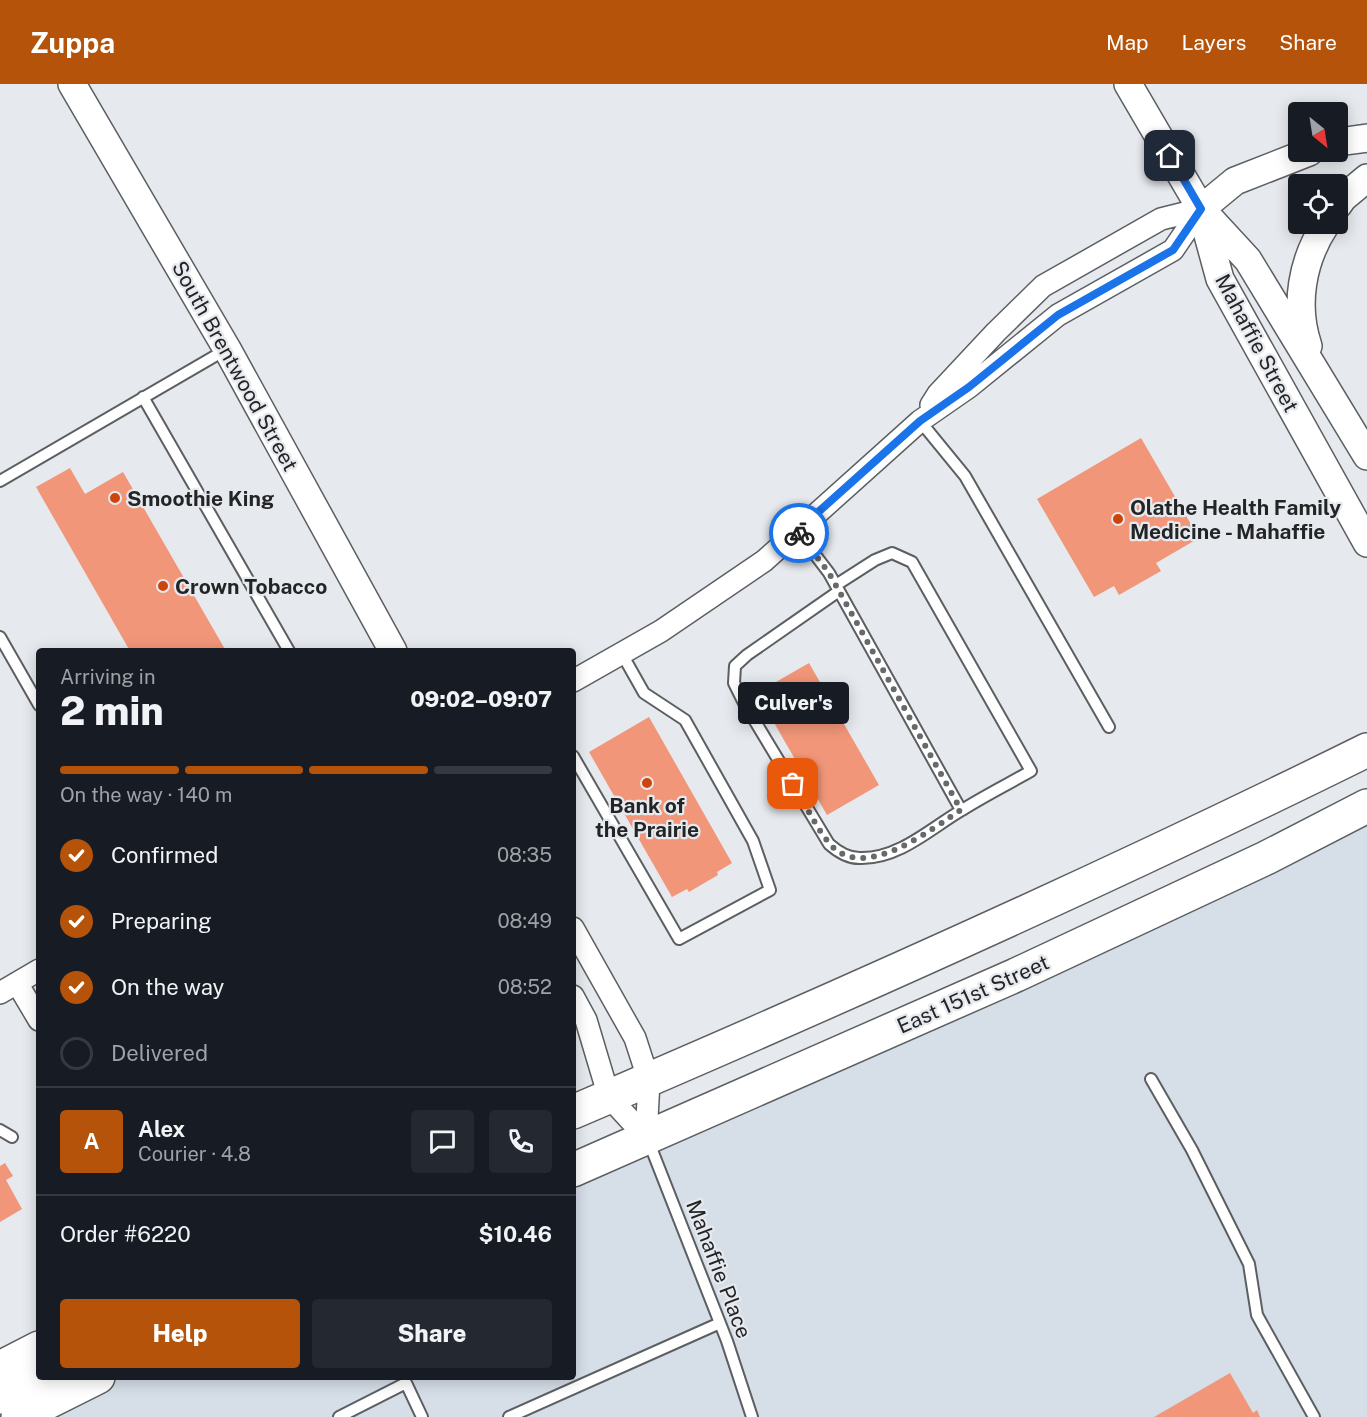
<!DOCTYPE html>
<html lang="en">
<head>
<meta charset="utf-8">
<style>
	body { margin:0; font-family:"Public Sans",sans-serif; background:#242831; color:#f1f3f6; height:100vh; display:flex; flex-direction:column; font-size:22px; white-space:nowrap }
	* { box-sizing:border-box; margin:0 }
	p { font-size:20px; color:#9ea1a6 }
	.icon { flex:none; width:33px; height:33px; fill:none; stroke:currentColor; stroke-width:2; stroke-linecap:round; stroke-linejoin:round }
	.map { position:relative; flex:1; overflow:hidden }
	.details { position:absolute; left:36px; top:564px; width:540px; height:732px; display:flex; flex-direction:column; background:#171b24; border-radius:6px; box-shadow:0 3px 15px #0003 }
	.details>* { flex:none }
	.needle { width:39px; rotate:150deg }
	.buttons { position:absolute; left:1288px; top:18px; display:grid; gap:12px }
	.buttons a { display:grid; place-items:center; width:60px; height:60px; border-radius:6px; background:#171b24; box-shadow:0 3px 15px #0003; font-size:30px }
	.pin { position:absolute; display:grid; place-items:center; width:51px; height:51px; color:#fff; margin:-26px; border-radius:12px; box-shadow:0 3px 9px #0006 }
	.courier { position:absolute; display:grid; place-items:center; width:60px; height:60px; margin:-30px; border:4px solid #1a73e8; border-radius:50%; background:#fff; color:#222; box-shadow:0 2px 8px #0007 }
	.bubble { position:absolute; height:42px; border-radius:6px; background:#171b24; box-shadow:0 3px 15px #0003; font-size:20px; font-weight:800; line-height:42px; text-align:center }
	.head em { font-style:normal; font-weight:800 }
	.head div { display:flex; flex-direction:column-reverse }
	.head { display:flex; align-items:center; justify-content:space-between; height:102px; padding:0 24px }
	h1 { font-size:39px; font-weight:800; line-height:45px }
	.bar { display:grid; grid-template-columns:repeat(4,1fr); gap:9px 6px; align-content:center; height:72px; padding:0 24px }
	.bar i { height:8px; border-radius:4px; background:#363941 }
	.bar .on { background:#b45309 }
	.bar p { grid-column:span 4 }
	.line { display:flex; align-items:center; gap:15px; padding:0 24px; border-top:2px solid #363941 }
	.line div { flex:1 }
	.round { display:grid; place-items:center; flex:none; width:63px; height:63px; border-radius:6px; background:#242831 }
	ol { padding:0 24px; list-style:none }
	li { display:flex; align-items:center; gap:18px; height:66px }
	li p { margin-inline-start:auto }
	li .icon { padding:6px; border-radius:50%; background:#b45309; color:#fff; stroke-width:4 }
	li:last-child { color:#9ea1a6 }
	li i { width:33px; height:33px; border:3px solid #363941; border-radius:50% }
	.primary-button { display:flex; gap:12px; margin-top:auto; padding:12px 24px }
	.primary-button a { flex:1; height:69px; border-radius:6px; background:#b45309; color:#fff; font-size:24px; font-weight:800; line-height:69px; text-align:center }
	.primary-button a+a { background:#242831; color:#f1f3f6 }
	header { display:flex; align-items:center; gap:36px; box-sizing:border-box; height:84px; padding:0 30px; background:#b45309; color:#fff }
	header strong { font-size:28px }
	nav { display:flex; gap:33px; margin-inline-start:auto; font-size:21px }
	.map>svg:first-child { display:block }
	.built { fill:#d6dee8 }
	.building { fill:#f29679 }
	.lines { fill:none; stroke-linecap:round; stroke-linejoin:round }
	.service-casing { stroke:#5c5f62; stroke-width:14 }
	.minor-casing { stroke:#5c5f62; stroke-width:24 }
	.tertiary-casing { stroke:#5c5f62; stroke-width:30 }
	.primary-casing { stroke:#5c5f62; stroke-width:36 }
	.service { stroke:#fff; stroke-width:10 }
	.minor { stroke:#fff; stroke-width:21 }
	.tertiary { stroke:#fff; stroke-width:27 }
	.primary { stroke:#fff; stroke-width:33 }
	.done { stroke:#67696b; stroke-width:6; stroke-dasharray:0 10.8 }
	.route { stroke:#1a73e8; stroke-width:8 }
	.poi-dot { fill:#cc450e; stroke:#e6e9ed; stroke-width:2 }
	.labels { text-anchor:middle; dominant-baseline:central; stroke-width:4.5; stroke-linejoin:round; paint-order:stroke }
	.street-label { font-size:21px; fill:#232425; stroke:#e6e9ed }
	.poi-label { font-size:21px; font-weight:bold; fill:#232425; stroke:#e6e9ed; text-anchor:start }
</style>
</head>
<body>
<header>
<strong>Zuppa</strong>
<nav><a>Map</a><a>Layers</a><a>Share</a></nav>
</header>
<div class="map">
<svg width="1367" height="1333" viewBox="0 0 1367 1333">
	<rect width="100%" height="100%" fill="#e6e9ed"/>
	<path class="built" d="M1367,722V1333H18L98,1293H573V1086Z"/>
	<path class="building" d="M1141,354L1199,454L1156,479L1161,487L1119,511L1114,502L1094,513L1037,415Z
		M70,384L85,410L123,388L226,567H130L36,403Z
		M809,579L879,701L827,731L757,609Z
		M649,633L732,779L717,788L718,791L689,808L687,805L672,813L589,668Z
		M5,1079L13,1092L6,1096L22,1125L0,1138V1082Z
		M1230,1289L1253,1329L1257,1326L1260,1333H1154Z"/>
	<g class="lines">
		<g class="service-casing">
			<path id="service" d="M143,313L289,567
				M920,337L965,392L1109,643
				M0,397L227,265
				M797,447L829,489L961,726
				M836,501L875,476L892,469L912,478L1031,687C1008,700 984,712 962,726C931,744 900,774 862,774C849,775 839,769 829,760L744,619L734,599L735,582L747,571L839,507
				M0,553L39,621
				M573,672L679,855L770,806L753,757L685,636L644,609L622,570
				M1151,995L1192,1066L1249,1180L1257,1231L1314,1333
				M0,1046L12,1053
				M648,1056L727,1257L752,1333
				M339,1333L406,1299L422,1333
				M509,1333L720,1239"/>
		</g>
		<g class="minor-casing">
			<path id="minor" d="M931,321L938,310L996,248L1043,202L1161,135L1201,125
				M573,597L661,547L764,477L920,337L969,303L1058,231L1173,166L1201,125
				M573,844L635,954L649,997L646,1053
				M17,899L39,936
				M0,909L39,886
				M573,912L586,936L609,1013L646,1053"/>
		</g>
		<g class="tertiary-casing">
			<path id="tertiary" d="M72,0L227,265L393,567
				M1128,0L1201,125L1248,176L1367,372
				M1338,58L1367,54
				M1338,121L1343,114L1367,94
				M1201,125L1235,97L1309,68
				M1202,129L1220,195L1367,459
				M1308,262C1294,221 1302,176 1326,140"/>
		</g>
		<g class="primary-casing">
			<path id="primary" d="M573,1028C840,914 1106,795 1367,666
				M573,1086L1016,891L1266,774L1367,722
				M0,1284L39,1264
				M0,1313L39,1293
				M18,1333L98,1293"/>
		</g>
		<use href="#service" class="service"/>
		<use href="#minor" class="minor"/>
		<use href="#tertiary" class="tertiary"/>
		<use href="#primary" class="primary"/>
	</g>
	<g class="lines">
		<path class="done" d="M793,700C805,719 815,742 829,759C862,800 930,746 961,726L829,489L799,449"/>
		<path class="route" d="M799,449L797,447L920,337L969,303L1058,231L1173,166L1201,125L1170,72"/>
	</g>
	<g class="poi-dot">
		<circle cx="115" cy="414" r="6"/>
		<circle cx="1118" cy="435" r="6"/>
		<circle cx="163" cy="502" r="6"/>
		<circle cx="647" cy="699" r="6"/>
	</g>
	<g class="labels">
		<g class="street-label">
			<text transform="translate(1257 259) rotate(62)">Mahaffie Street</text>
			<text transform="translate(235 282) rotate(61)">South Brentwood Street</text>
			<text transform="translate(973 910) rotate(-24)">East 151st Street</text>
			<text transform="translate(719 1185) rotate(69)">Mahaffie Place</text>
		</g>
		<g class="poi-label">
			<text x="127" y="414">Smoothie King</text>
			<text x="1130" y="423">Olathe Health Family<tspan x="1130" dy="24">Medicine - Mahaffie</tspan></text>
			<text x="175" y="502">Crown Tobacco</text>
			<text x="647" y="721" text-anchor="middle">Bank of<tspan x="647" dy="24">the Prairie</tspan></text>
		</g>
	</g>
</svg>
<div class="buttons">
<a><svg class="needle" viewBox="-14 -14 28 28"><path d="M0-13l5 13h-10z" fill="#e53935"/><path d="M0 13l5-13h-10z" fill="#9ea1a6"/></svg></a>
<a><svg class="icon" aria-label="locate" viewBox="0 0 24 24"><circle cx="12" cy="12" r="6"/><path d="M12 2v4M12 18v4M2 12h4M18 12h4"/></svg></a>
</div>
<div class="pin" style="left:793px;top:700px;background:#ea580c"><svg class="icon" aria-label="bag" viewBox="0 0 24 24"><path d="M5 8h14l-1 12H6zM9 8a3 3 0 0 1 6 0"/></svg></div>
<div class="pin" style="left:1170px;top:72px;background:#1f2937"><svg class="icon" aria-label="home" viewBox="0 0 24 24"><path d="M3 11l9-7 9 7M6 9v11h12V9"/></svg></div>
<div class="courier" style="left:799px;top:449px"><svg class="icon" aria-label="bike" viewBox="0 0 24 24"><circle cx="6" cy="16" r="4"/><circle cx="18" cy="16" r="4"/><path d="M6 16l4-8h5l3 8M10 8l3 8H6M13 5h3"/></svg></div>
<div class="bubble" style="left:738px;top:598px;width:111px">Culver's</div>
<section class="details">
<div class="head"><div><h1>2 min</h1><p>Arriving in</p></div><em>09:02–09:07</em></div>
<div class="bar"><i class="on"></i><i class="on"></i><i class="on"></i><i></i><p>On the way · 140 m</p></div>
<ol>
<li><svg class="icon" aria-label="check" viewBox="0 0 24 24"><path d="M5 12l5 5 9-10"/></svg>Confirmed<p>08:35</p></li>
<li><svg class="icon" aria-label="check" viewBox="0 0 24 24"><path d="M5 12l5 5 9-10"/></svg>Preparing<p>08:49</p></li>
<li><svg class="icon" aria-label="check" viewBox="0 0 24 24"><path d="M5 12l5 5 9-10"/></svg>On the way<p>08:52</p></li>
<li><i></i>Delivered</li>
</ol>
<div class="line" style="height:108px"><b class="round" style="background:#b45309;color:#fff">A</b><div><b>Alex</b><p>Courier · 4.8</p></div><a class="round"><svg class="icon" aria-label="chat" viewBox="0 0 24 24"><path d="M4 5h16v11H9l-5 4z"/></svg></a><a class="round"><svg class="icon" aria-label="phone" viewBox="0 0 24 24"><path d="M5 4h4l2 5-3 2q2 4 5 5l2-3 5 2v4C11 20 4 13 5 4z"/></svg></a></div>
<div class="line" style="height:78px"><div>Order #6220</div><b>$10.46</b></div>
<div class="primary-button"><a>Help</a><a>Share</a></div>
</section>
</div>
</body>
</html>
